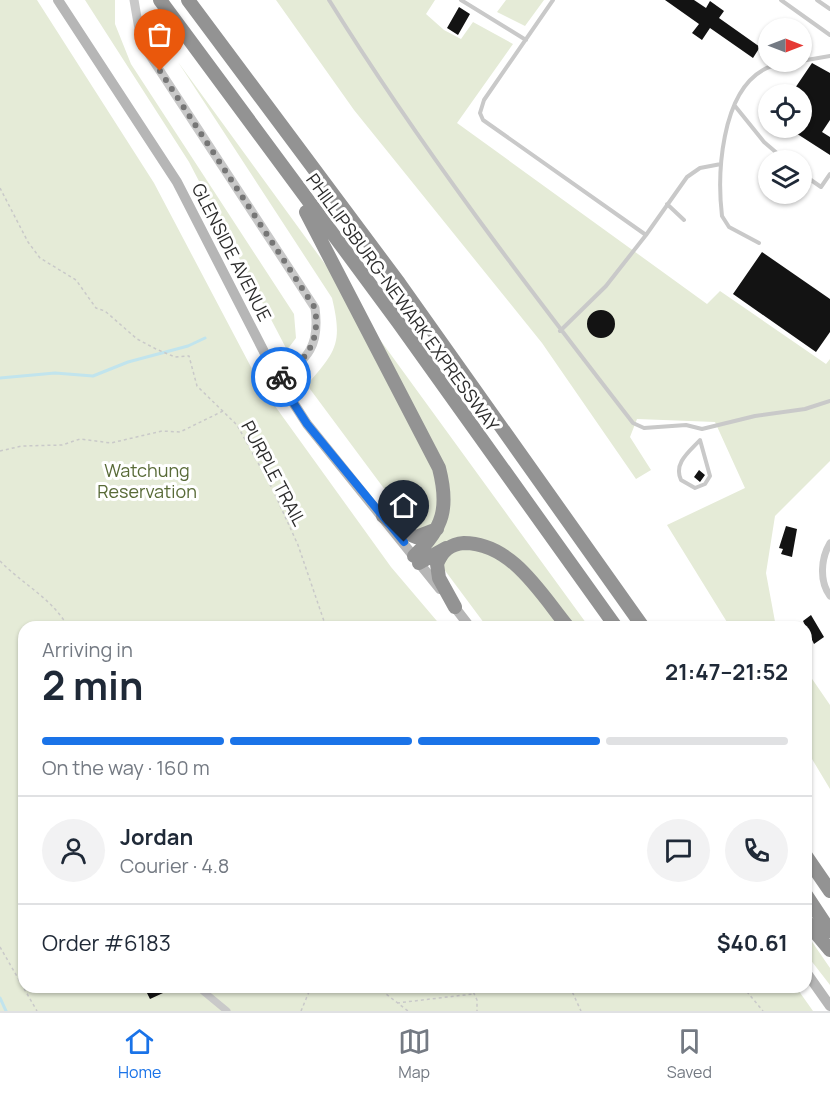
<!DOCTYPE html>
<html lang="en">
<head>
<meta charset="utf-8">
<style>
	body { margin:0; font-family:Manrope,sans-serif; background:#f2f2f3; color:#1f2937; height:100vh; display:flex; flex-direction:column; font-size:22px; white-space:nowrap }
	* { box-sizing:border-box; margin:0 }
	p { font-size:20px; color:#747a83 }
	.icon { flex:none; width:33px; height:33px; fill:none; stroke:currentColor; stroke-width:2; stroke-linecap:round; stroke-linejoin:round }
	.map { position:relative; flex:1; overflow:hidden }
	.panel { position:absolute; left:18px; top:621px; width:794px; height:372px; display:flex; flex-direction:column; background:#fff; border-radius:18px; box-shadow:0 2px 4px #0004 }
	.panel>* { flex:none }
	.needle { width:39px; rotate:90deg }
	.buttons { position:absolute; left:758px; top:18px; display:grid; gap:12px }
	.buttons a { display:grid; place-items:center; width:54px; height:54px; border-radius:50%; background:#fff; box-shadow:0 2px 4px #0004; font-size:30px }
	.pin { position:absolute; display:grid; place-items:center; width:51px; height:51px; color:#fff; margin:-62px -26px; border-radius:50% 50% 50% 0; rotate:-45deg; box-shadow:0 0 6px #0007 }
	.pin .icon { rotate:45deg }
	.courier { position:absolute; display:grid; place-items:center; width:60px; height:60px; margin:-30px; border:4px solid #1a73e8; border-radius:50%; background:#fff; color:#222; box-shadow:0 2px 8px #0007 }
	.overview em { font-style:normal; font-weight:700 }
	.overview div { display:flex; flex-direction:column-reverse }
	.overview { display:flex; align-items:center; justify-content:space-between; height:102px; padding:0 24px }
	h1 { font-size:39px; font-weight:700; line-height:45px }
	.bar { display:grid; grid-template-columns:repeat(4,1fr); gap:9px 6px; align-content:center; height:72px; padding:0 24px }
	.bar i { height:8px; border-radius:4px; background:#e0e1e3 }
	.bar .on { background:#1a73e8 }
	.bar p { grid-column:span 4 }
	.line { display:flex; align-items:center; gap:15px; padding:0 24px; border-top:2px solid #e0e1e3 }
	.line div { flex:1 }
	.round { display:grid; place-items:center; flex:none; width:63px; height:63px; border-radius:32px; background:#f2f2f3 }
	.tabs { display:flex; justify-content:space-around; align-items:center; height:84px; border-top:2px solid #e0e1e3; background:#fff; font-size:16px; color:#747a83 }
	.tabs a { display:grid; justify-items:center; gap:3px }
	.tabs .on { color:#1a73e8 }
	.map>svg:first-child { display:block }
	.green { fill:#e5ebd7 }
	.lines { fill:none; stroke-linecap:round; stroke-linejoin:round }
	.stream { stroke:#c1e4ed; stroke-width:3 }
	.building { fill:#131313 }
	.path { stroke:#c9c9c9; stroke-width:1.5; stroke-dasharray:3 3; stroke-linecap:butt }
	.service { stroke:#c9c9c9; stroke-width:4 }
	.minor { stroke:#c9c9c9; stroke-width:7 }
	.tertiary { stroke:#c9c9c9; stroke-width:9 }
	.secondary { stroke:#b6b6b6; stroke-width:10 }
	.motorway { stroke:#939393; stroke-width:14 }
	.done { stroke:#767676; stroke-width:6; stroke-dasharray:0 10.8 }
	.route { stroke:#1a73e8; stroke-width:8 }
	.labels { text-anchor:middle; dominant-baseline:central; stroke-width:6; stroke-linejoin:round; paint-order:stroke }
	.street-label { font-size:18px; fill:#2c2c2c; stroke:#fff }
	.park-label { font-size:18px; fill:#586a37; stroke:#fff }
</style>
</head>
<body>
<div class="map">
<svg width="830" height="1011" viewBox="0 0 830 1011">
	<rect width="100%" height="100%" fill="#fff"/>
	<path class="green" d="M0,0H37L154,183L262,388L391,567L442,627H24V987H796L813,1011H0Z
		M85,0H115V24L131,64L294,314L296,338L287,350L189,162Z
		M276,0H435L426,14L444,30L461,39L473,22L513,44L457,123L707,304L720,291L826,364L830,359V461L775,516L766,573L776,627H730L667,525L745,488L715,422L637,419L630,437L651,470L636,479L542,343L354,110Z
		M506,0H544L525,26L497,12Z
		M178,62L589,627H487L307,385C336,351 343,344 332,298Z
		M806,670L830,705V789L806,749Z
		M806,933L830,968V985L806,954Z"/>
	<g class="lines">
		<path class="stream" d="M0,378L55,373L93,376L128,362L188,346L205,338
			M0,998L6,1011"/>
	</g>
	<path class="building" d="M665,0H694L706,8L710,1L724,11L719,18L760,47L753,58L710,28L702,40L692,33L699,24Z
		M459,7L470,14L458,35L447,28Z
		M812,63L830,73V120L822,132L830,137V155L788,128H801V94H791Z
		M762,252L830,299V332L816,352L733,294Z
		M587 324a14 14 0 1 1 28 0a14 14 0 1 1-28 0Z
		M699,470L705,475L700,482L694,477Z
		M786,526L797,529L792,557L781,554L783,549L779,548Z
		M811,615L824,637L814,644L803,621Z
		M144,987H176L150,999Z"/>
	<g class="lines">
		<path class="path" d="M0,188L28,242L40,258L76,280L96,308L105,311L137,339L156,349L175,357L189,356L197,386L237,425L273,490L298,545L326,627
			M0,451L22,446L62,445L80,439L111,443L162,431L180,432L223,411
			M0,561C21,583 53,599 68,627
			M0,947L37,1011
			M377,987L408,1011
			M471,987L477,1000V1011
			M570,987L581,1011
			M743,987L763,1011
			M397,1003L473,994
			M301,1011L311,987"/>
		<path class="service" d="M329,0C421,148 526,285 633,423L644,428L686,425L702,429L755,416L805,409L830,401
			M461,0L526,40
			M553,0L484,100L480,113L483,120L646,235L687,177L700,168L721,164
			M781,0L830,35
			M817,0L830,9
			M801,61L830,56
			M735,106L764,142L785,160
			M801,173L821,187L830,174
			M667,204L684,220
			M759,243L729,227L722,216C717,174 721,94 763,70C773,64 787,63 799,62
			M560,331L606,286L646,235
			M700,440L710,476L705,484L695,488L681,480C673,463 690,451 700,440Z"/>
		<path class="minor" d="M830,543C821,558 819,581 830,596
			M198,987L227,1011"/>
		<path class="tertiary" d="M134,0L140,35L147,51L315,308C320,345 309,359 278,379"/>
		<path class="secondary" d="M58,0L177,182L278,379L307,424L440,589
			M450,601L470,627
			M806,972L830,1006"/>
		<path class="motorway" d="M160,0L398,322L616,627
			M188,0L399,283L643,627
			M306,212L439,468C449,507 444,528 414,556
			M383,516L404,532L416,537L437,529
			M419,563L446,548
			M455,607L439,578L437,564C442,551 450,544 464,543C512,543 541,594 568,627
			M806,856L830,891
			M806,895L830,931
			M806,921L830,950"/>
	</g>
	<g class="lines">
		<path class="done" d="M160,71L315,308C320,341 308,359 281,377"/>
		<path class="route" d="M281,377L278,379L307,424L404,542"/>
	</g>
	<g class="labels">
		<g class="street-label">
			<text transform="translate(232 252) rotate(63)">GLENSIDE AVENUE</text>
			<text transform="translate(403 302) rotate(54)">PHILLIPSBURG-NEWARK EXPRESSWAY</text>
			<text transform="translate(274 473) rotate(62)">PURPLE TRAIL</text>
		</g>
		<g class="park-label">
			<text x="147" y="470">Watchung<tspan x="147" dy="21">Reservation</tspan></text>
		</g>
	</g>
</svg>
<div class="buttons">
<a><svg class="needle" viewBox="-14 -14 28 28"><path d="M0-13l5 13h-10z" fill="#e53935"/><path d="M0 13l5-13h-10z" fill="#747a83"/></svg></a>
<a><svg class="icon" aria-label="locate" viewBox="0 0 24 24"><circle cx="12" cy="12" r="6"/><path d="M12 2v4M12 18v4M2 12h4M18 12h4"/></svg></a>
<a><svg class="icon" aria-label="layers" viewBox="0 0 24 24"><path d="M12 4l9 5-9 5-9-5zM3 14l9 5 9-5"/></svg></a>
</div>
<div class="pin" style="left:160px;top:71px;background:#ea580c"><svg class="icon" aria-label="bag" viewBox="0 0 24 24"><path d="M5 8h14l-1 12H6zM9 8a3 3 0 0 1 6 0"/></svg></div>
<div class="pin" style="left:404px;top:542px;background:#1f2937"><svg class="icon" aria-label="home" viewBox="0 0 24 24"><path d="M3 11l9-7 9 7M6 9v11h12V9"/></svg></div>
<div class="courier" style="left:281px;top:377px"><svg class="icon" aria-label="bike" viewBox="0 0 24 24"><circle cx="6" cy="16" r="4"/><circle cx="18" cy="16" r="4"/><path d="M6 16l4-8h5l3 8M10 8l3 8H6M13 5h3"/></svg></div>
<section class="panel">
<div class="overview"><div><h1>2 min</h1><p>Arriving in</p></div><em>21:47–21:52</em></div>
<div class="bar"><i class="on"></i><i class="on"></i><i class="on"></i><i></i><p>On the way · 160 m</p></div>
<div class="line" style="height:108px"><a class="round"><svg class="icon" aria-label="person" viewBox="0 0 24 24"><circle cx="12" cy="8" r="4"/><path d="M4 21q1-7 8-7t8 7"/></svg></a><div><b>Jordan</b><p>Courier · 4.8</p></div><a class="round"><svg class="icon" aria-label="chat" viewBox="0 0 24 24"><path d="M4 5h16v11H9l-5 4z"/></svg></a><a class="round"><svg class="icon" aria-label="phone" viewBox="0 0 24 24"><path d="M5 4h4l2 5-3 2q2 4 5 5l2-3 5 2v4C11 20 4 13 5 4z"/></svg></a></div>
<div class="line" style="height:78px"><div>Order #6183</div><b>$40.61</b></div>
</section>
</div>
<nav class="tabs">
<a class="on"><svg class="icon" aria-label="home" viewBox="0 0 24 24"><path d="M3 11l9-7 9 7M6 9v11h12V9"/></svg>Home</a>
<a><svg class="icon" aria-label="map" viewBox="0 0 24 24"><path d="M3 6l6-2 6 2 6-2v14l-6 2-6-2-6 2zM9 4v14M15 6v14"/></svg>Map</a>
<a><svg class="icon" aria-label="saved" viewBox="0 0 24 24"><path d="M7 4h10v16l-5-4-5 4z"/></svg>Saved</a>
</nav>
</body>
</html>
